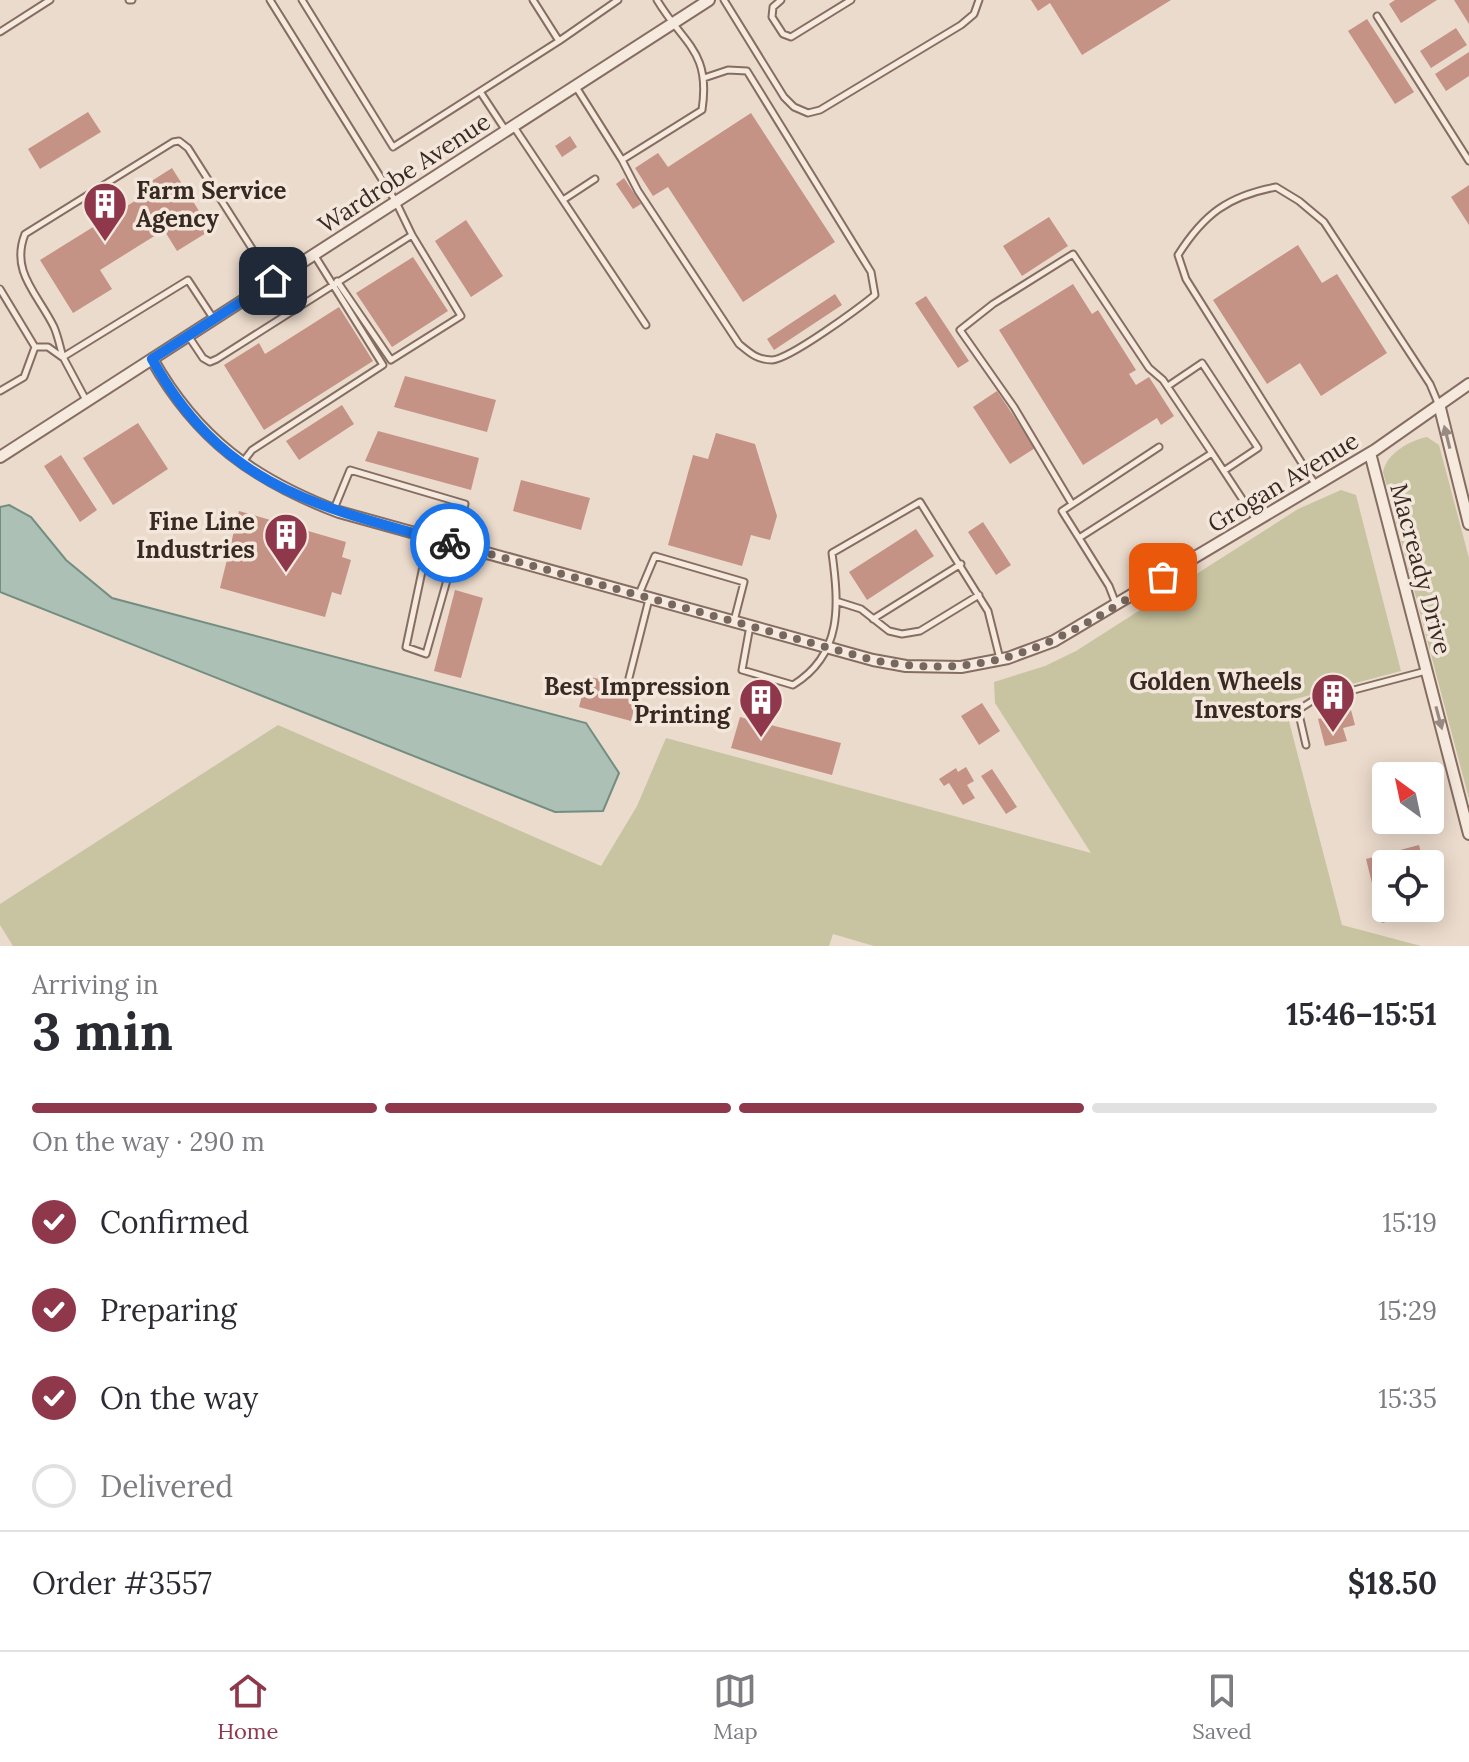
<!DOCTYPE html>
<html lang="en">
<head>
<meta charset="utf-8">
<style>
	body { margin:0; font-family:Lora,serif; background:#f2f2f3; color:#2b2b33; height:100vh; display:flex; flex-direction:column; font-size:30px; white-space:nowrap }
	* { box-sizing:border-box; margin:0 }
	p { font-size:26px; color:#7c7c81 }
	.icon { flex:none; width:44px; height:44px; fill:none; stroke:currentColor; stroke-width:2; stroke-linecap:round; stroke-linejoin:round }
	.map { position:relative; height:946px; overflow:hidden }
	.sheet { display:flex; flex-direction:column; background:#fff; flex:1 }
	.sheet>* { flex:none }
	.needle { width:52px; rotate:327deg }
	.controls { position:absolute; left:1372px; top:762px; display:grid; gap:16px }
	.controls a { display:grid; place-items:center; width:72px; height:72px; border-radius:8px; background:#fff; box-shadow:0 4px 20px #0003; font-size:40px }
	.pin { position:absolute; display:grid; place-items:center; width:68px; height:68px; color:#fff; margin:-34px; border-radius:16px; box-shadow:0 4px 12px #0006 }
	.courier { position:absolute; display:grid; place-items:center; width:80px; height:80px; margin:-40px; border:6px solid #1a73e8; border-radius:50%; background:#fff; color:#222; box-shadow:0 2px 10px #0007 }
	.headline em { font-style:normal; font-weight:800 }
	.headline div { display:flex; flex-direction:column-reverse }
	.headline { display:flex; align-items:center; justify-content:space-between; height:136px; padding:0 32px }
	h1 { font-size:52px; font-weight:800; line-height:60px }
	.bar { display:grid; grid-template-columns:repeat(4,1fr); gap:12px 8px; align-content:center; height:96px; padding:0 32px }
	.bar i { height:10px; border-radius:6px; background:#e1e1e2 }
	.bar .active { background:#8f384c }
	.bar p { grid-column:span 4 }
	.line { display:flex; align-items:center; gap:20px; padding:0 32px; border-top:2px solid #e1e1e2 }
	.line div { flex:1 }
	ol { padding:0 32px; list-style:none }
	li { display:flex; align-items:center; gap:24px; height:88px }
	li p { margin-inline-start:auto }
	li .icon { padding:8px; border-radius:50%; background:#8f384c; color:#fff; stroke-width:4 }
	li:last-child { color:#7c7c81 }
	li i { width:44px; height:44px; border:4px solid #e1e1e2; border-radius:50% }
	.menu { display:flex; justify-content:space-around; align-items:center; height:112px; border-top:2px solid #e1e1e2; background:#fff; font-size:22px; color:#7c7c81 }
	.menu a { display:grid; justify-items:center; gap:4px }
	.menu .active { color:#8f384c }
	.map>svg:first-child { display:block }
	.green { fill:#c8c4a1 }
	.water { fill:#acc0b6; stroke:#738e81; stroke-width:2 }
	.building { fill:#c59286 }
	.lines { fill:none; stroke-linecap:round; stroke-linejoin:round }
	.lane-casing { stroke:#866d62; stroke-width:9 }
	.street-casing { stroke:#866d62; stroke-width:14 }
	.lane { stroke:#f6eadf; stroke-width:5 }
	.street { stroke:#f6eadf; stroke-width:10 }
	.oneway { fill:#988a81 }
	.done { stroke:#77675e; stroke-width:8; stroke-dasharray:0 14.4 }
	.route { stroke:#1a73e8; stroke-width:10 }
	.labels { text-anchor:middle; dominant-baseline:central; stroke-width:7; stroke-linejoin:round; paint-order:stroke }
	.street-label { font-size:24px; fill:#392923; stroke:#f3e7db }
	.poi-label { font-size:24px; font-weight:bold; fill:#392923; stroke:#f3e7db; text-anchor:end }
</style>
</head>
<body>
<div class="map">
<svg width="1469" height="946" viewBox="0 0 1469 946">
	<rect width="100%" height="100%" fill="#ebdbcc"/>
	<path class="green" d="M1427,437L1439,445L1469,558V799L1383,472C1387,453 1409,441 1427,437Z
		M1341,490L1356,495L1401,671L1284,702L1342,925L1421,946H874L833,934L829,946H13L0,925V904L278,725L601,866L637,806L666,738L1091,853L995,703L994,682L1045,666L1076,651L1298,509Z"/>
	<path class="water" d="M9,505L31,517L66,560L112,598L586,723L619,773L603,811L555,812L0,592V507Z"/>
	<path class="building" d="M1031,0H1171L1082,55L1050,3L1038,11Z
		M1395,0H1437L1401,23L1389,4Z
		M1454,0H1469V24Z
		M1367,19L1414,92L1395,104L1348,31Z
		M1456,28L1467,45L1431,68L1420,51Z
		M1469,52V76L1446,91L1435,74Z
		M88,112L101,132L40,169L28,149Z
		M751,113L835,242L743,302L668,187L653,196L635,168L658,153L668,167Z
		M570,136L577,147L562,157L555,146Z
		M172,168L211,230L177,251L164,230L100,270L112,289L73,313L40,260L143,196L139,189Z
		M624,178L641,204L633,209L616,184Z
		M1469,185V225L1451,197Z
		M1049,217L1068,246L1022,276L1003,246Z
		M466,220L503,276L471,297L435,241Z
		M1298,245L1322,283L1337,274L1387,353L1321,396L1300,363L1267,384L1213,300Z
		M413,257L448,311L392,347L356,293Z
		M1073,284L1092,314L1098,310L1136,370L1129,374L1136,385L1149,377L1174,416L1161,425L1157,418L1083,465L999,330Z
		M835,294L842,305L774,350L767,339Z
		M926,296L969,361L958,368L915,303Z
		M339,307L373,361L264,430L224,365L259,343L265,354Z
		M405,376L496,400L487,432L394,407Z
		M997,391L1035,448L1010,464L973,407Z
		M342,405L354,424L299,460L286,441Z
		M138,423L168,469L113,505L83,458Z
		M378,431L479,458L471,490L365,461Z
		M716,433L755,444L777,516L770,540L751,535L742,566L668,545L693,455L708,459Z
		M61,455L97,510L80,522L44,466Z
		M521,480L590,498L581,530L513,511Z
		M239,511L346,542L342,557L351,560L341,595L332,592L325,617L220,588Z
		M983,522L1011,565L996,575L968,532Z
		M916,529L934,556L867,600L849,572Z
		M455,590L483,598L461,678L434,671Z
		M587,676L639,689L631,721L579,707Z
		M982,703L1000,731L979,745L961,716Z
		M1351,710L1355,725L1343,728L1347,741L1325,746L1318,719Z
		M740,717L841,743L832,775L731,748Z
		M966,767L974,781L967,785L975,798L963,805L949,783L944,786L939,779L956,768L958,772Z
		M992,769L1017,807L1006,814L981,776Z
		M1419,845L1424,864H1386V908H1430L1431,891L1436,909L1382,923L1366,859Z"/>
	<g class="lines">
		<g class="lane-casing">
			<path id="lane" d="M129,0H132
				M302,0L393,147L559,41
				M533,0L559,41L618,0
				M724,0L784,97L794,107L808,113L820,110L961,25L974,14L979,0
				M781,0L773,7L772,17L783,34L791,37L851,0
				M1377,16L1469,161
				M0,32L50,0
				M576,87L622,160L702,110C711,51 684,45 657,0
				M481,93L506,131
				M514,127L646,325
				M622,160L638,191L739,344C750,353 757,360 772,360C790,359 859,308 875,295L871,272L747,71L728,70L704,78
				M563,200L595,179
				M337,281L391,360L461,316L412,235
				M0,289L35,347L24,377L0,391
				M189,337L203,358L210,362L217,359L412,235L396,202L270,0
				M35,347H48L62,357
				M63,357C60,347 58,336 54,327C38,294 10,272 25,234L173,142L179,141L188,148L272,280
				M1168,386L1202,363L1258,448L1225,470
				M86,400L63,357L188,280L213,318
				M242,463L252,450L383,365L315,256
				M1315,484L1186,279L1178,255C1204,214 1228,196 1276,187L1299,201L1324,222L1430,384L1438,403
				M1072,504L1014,407L960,330L993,304L1073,254L1149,368L1163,380L1212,453
				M334,509L350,470L465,504L457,545L426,654L406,647L429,538
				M1079,538L1062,511L1159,447
				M639,594L655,556L744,582L734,621
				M839,602L861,609L889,631L902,634L920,631L979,595
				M1116,604L1109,586L1079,538L1212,453L1256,520
				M873,619L961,564
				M750,626L742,670L793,685C843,654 839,605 832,553L920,502L988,611L1000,659
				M629,678L649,599
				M1306,745L1298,710L1312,701L1426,671"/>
		</g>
		<g class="street-casing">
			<path id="street" d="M152,359C197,439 254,480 339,512L873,660L906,666L961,667L1008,658L1054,641L1375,450L1469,384
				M1439,404L1469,524
				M1370,453L1469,834
				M0,457L709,0"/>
		</g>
		<use href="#lane" class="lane"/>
		<use href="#street" class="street"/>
	</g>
	<defs><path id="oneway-solid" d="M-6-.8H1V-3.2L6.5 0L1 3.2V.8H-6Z" transform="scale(2)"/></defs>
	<g class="oneway">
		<use href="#oneway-solid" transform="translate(1447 437) rotate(-104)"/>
		<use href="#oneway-solid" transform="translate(1439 718) rotate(75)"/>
	</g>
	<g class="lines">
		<path class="done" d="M450,543L873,660C998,684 1062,639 1163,577"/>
		<path class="route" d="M273,281L152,359C223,488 319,507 450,543"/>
	</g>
	<defs>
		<g id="building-pin" transform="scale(2.3)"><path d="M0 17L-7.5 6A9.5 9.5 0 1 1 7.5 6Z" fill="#8f384c" stroke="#f3e7db"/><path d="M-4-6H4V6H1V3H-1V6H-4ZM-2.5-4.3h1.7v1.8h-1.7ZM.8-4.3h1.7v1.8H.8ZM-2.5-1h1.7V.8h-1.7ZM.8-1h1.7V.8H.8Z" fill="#fff"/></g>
	</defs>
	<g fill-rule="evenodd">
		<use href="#building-pin" x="105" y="204"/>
		<use href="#building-pin" x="286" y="535"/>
		<use href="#building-pin" x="1333" y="695"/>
		<use href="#building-pin" x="761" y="700"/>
	</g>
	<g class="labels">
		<g class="street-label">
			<text transform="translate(404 173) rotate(-33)">Wardrobe Avenue</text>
			<text transform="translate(1283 482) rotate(-31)">Grogan Avenue</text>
			<text transform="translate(1421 569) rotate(75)">Macready Drive</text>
		</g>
		<g class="poi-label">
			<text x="136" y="190" text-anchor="start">Farm Service<tspan x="136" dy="28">Agency</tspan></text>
			<text x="255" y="521">Fine Line<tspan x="255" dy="28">Industries</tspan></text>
			<text x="1302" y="681">Golden Wheels<tspan x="1302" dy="28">Investors</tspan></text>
			<text x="730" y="686">Best Impression<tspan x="730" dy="28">Printing</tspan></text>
		</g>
	</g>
</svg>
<div class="controls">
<a><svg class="needle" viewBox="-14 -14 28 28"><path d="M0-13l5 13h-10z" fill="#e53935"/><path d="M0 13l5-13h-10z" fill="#7c7c81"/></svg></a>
<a><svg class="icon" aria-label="locate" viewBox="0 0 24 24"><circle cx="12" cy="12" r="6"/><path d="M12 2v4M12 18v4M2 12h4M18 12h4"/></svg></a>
</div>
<div class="pin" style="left:1163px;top:577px;background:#ea580c"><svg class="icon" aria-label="bag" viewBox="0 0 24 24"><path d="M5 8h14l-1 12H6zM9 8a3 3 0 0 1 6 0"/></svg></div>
<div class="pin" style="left:273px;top:281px;background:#1f2937"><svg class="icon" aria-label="home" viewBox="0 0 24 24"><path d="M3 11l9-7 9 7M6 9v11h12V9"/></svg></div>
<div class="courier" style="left:450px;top:543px"><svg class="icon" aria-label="bike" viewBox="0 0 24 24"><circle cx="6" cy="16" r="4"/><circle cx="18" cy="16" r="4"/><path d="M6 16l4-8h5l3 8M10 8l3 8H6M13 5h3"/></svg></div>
</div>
<section class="sheet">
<div class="headline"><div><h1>3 min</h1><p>Arriving in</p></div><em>15:46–15:51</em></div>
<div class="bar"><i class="active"></i><i class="active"></i><i class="active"></i><i></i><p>On the way · 290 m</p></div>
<ol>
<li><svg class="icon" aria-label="check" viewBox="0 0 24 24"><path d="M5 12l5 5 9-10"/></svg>Confirmed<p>15:19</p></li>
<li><svg class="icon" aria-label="check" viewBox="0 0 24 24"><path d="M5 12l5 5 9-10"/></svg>Preparing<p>15:29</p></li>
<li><svg class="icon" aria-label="check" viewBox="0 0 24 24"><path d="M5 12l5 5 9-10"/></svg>On the way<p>15:35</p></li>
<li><i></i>Delivered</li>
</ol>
<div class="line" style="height:104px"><div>Order #3557</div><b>$18.50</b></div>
</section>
<nav class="menu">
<a class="active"><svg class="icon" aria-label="home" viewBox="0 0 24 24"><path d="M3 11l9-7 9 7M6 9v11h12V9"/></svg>Home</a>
<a><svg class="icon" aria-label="map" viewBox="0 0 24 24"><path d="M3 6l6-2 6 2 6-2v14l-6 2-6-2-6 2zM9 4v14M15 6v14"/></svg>Map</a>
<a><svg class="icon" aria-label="saved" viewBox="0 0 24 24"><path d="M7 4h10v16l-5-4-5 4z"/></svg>Saved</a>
</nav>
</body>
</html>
